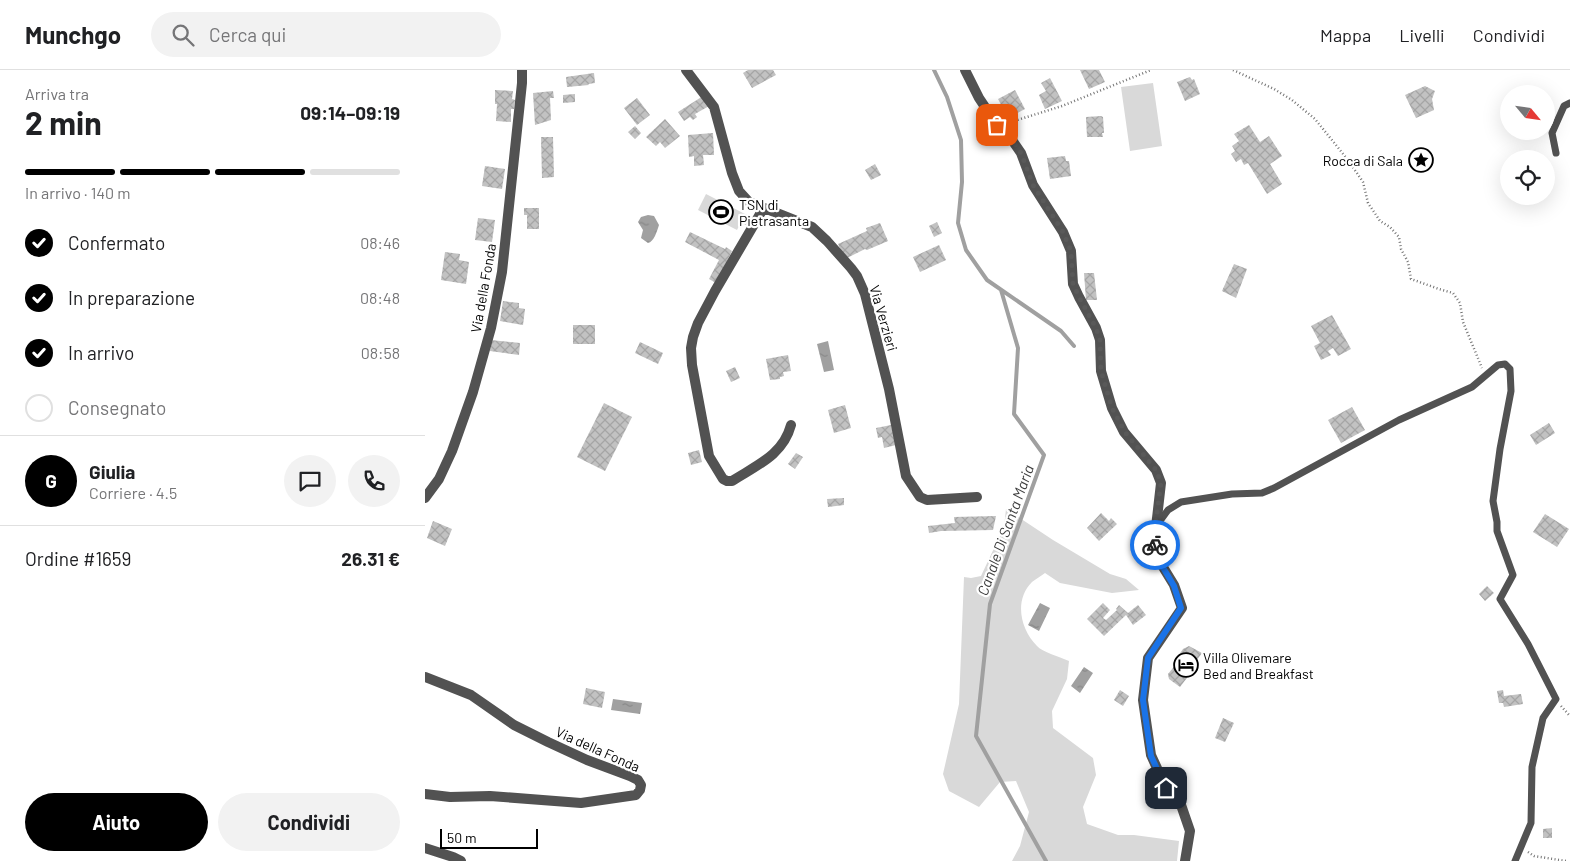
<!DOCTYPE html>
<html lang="it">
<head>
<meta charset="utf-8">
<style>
	body { margin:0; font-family:Barlow,sans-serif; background:#f2f2f2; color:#202124; height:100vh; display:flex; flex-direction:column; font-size:19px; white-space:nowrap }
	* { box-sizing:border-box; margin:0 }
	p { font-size:16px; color:#757577 }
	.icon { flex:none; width:28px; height:28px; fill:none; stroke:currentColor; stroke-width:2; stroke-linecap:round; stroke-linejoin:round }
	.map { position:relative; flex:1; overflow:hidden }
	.panel { display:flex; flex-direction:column; background:#fff; width:425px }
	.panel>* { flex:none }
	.needle { width:32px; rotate:119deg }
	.tools { position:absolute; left:1075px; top:15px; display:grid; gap:10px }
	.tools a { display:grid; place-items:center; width:55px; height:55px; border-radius:50%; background:#fff; box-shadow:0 5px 20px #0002; font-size:25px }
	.scale { position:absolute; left:15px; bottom:12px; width:98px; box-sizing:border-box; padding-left:5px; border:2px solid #000; border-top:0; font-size:14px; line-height:18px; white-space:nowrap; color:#000; -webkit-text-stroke:4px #fff; paint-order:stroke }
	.pin { position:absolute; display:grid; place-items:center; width:42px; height:42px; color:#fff; margin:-21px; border-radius:10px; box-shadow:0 2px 8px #0006 }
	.courier { position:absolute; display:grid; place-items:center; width:50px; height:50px; margin:-25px; border:4px solid #1a73e8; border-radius:50%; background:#fff; color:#222; box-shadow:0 1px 6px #0007 }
	.headline em { font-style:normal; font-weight:700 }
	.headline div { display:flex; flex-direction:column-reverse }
	.headline { display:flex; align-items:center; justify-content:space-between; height:85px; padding:0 25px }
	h1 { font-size:32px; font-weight:700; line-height:38px }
	.bar { display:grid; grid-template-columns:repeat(4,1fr); gap:8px 5px; align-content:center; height:60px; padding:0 25px }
	.bar i { height:6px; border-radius:4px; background:#e0e0e0 }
	.bar .current { background:#000 }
	.bar p { grid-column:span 4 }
	.line { display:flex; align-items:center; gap:12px; padding:0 25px; border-top:1px solid #e0e0e0 }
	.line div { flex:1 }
	.round { display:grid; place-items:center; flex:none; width:52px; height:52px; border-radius:26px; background:#f2f2f2 }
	ol { padding:0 25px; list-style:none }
	li { display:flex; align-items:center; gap:15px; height:55px }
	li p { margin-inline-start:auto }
	li .icon { padding:5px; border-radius:50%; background:#000; color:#fff; stroke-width:4 }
	li:last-child { color:#757577 }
	li i { width:28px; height:28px; border:2px solid #e0e0e0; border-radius:50% }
	.cta { display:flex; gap:10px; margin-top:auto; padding:10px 25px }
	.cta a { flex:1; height:58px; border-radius:30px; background:#000; color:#fff; font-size:20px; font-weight:700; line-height:58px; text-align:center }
	.cta a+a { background:#f2f2f2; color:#202124 }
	header { display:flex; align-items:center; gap:30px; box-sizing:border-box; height:70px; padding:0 25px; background:#fff; border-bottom:1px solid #e0e0e0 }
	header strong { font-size:24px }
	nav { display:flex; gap:28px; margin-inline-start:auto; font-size:18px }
	.search { width:350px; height:45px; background:#f2f2f2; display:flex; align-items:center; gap:12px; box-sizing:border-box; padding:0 18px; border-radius:28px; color:#757577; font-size:19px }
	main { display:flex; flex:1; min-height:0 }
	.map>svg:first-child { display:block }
	.grass { fill:#d9d9d9 }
	.water { fill:url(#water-ripples) }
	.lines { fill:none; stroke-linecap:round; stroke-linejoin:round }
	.stream { stroke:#a0a0a0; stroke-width:4 }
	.building { fill:url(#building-cross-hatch) }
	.path { stroke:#747474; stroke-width:2.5; stroke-dasharray:1 2.5; stroke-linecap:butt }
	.service { stroke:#525252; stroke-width:7 }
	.minor { stroke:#525252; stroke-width:10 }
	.done { stroke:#595959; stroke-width:5; stroke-dasharray:0 9 }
	.route { stroke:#1a73e8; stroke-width:6 }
	.labels { text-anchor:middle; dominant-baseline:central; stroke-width:4.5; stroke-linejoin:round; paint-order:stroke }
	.poi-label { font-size:14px; fill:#000; stroke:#fff; text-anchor:start }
	.street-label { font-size:14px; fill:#000; stroke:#fff }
	.water-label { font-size:15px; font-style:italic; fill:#414141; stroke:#fff }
</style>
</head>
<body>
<header>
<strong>Munchgo</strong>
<div class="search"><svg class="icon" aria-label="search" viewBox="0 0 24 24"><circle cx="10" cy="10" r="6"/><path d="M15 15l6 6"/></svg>Cerca qui</div>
<nav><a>Mappa</a><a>Livelli</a><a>Condividi</a></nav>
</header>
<main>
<section class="panel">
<div class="headline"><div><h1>2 min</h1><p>Arriva tra</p></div><em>09:14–09:19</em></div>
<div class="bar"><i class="current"></i><i class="current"></i><i class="current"></i><i></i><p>In arrivo · 140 m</p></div>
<ol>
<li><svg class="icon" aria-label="check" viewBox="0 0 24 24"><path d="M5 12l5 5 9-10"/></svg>Confermato<p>08:46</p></li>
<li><svg class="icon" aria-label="check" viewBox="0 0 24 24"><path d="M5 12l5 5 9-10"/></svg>In preparazione<p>08:48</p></li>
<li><svg class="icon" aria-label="check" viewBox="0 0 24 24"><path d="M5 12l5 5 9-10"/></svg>In arrivo<p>08:58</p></li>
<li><i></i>Consegnato</li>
</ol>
<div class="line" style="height:90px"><b class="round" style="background:#000;color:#fff">G</b><div><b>Giulia</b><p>Corriere · 4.5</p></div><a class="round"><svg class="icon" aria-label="chat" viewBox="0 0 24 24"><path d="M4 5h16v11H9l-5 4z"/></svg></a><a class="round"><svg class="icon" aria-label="phone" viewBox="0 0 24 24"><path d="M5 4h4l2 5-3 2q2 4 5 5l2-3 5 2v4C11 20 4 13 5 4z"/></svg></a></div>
<div class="line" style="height:65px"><div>Ordine #1659</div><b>26.31 €</b></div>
<div class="cta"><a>Aiuto</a><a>Condividi</a></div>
</section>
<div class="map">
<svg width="1145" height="791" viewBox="0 0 1145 791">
	<defs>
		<pattern id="water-ripples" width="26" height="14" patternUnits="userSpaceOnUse" patternTransform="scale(1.25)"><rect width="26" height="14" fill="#a0a0a0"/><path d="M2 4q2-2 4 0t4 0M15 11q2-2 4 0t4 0" fill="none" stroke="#888"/></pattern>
		<pattern id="building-cross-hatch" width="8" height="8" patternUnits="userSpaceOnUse" patternTransform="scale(1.25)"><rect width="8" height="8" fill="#c2c2c2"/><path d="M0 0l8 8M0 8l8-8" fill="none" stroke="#a5a5a5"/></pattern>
	</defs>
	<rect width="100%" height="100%" fill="#fff"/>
	<path class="grass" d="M728,13L737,76L705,81L696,17Z
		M281,124L320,144L312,160L273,140Z
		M581,439L628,470L685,504L701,509L714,520L687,523L635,513L620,503C616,506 611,509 607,512C589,530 595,559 612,576C617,582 635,587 644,591L642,609L627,641L628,658L668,688L671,705L658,737L662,754L693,765H709L754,771L752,791H587L595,776L604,742L591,711L575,712L554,737L524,721L518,704L534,634L539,507L546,508L556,506L579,457Z"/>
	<path class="water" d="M223,145L229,146L234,155C232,161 229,172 223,173L216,168L218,160L213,152L216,147Z
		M403,271L409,300L399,302L392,274Z
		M615,533L625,538L614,561L603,555Z
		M659,597L668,603L655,623L646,616Z
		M188,629L217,633L215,644L186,640Z"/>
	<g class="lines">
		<path class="stream" d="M509,0L522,27L536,70L537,112L533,153L541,180L562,210L636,261L649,276
			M576,220L593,278L589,344L619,385L565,534L551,666L621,791"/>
	</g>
	<path class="building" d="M323,0H348L351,5L327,18L318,3Z
		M655,0H674L680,12L664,19Z
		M169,3L170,13L163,14L164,15L142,17L141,7Z
		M765,7L767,10L769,9L775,24L760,31L752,12Z
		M625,8L637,31L620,39L614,25L621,21L616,13Z
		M1000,16L1010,21L1007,29L1009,40L991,48L980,25Z
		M70,20L88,21L87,29L90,30L89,39H86V52L71,51L72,34H70Z
		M590,20L600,39L583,48L573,29Z
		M128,21L129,28H125L126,50L110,55L108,23Z
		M150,24V32L138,33V25Z
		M278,26L284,36L270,44L272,47L268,50L265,47L259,51L253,42Z
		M212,28L225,45L212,55L199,38Z
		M676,46L678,47L679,63H677L678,67H662L661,47Z
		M240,49L255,66L240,78L235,72L231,76L221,67Z
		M824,55L835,72L844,66L857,86L845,94L857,114L842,124L823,93L819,95L816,89L811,92L806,84L810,81L807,76L814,71L809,64Z
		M210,56L216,63L210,69L203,62Z
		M288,63L289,85H278L279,95L269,96V86L264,87L263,65Z
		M116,67H128L129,107L117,108Z
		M640,86L641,91H644L646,106L625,109L622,88Z
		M450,94L456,105L446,110L440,100Z
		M60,96L80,99L77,119L57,116Z
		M99,138H114V159H102V145H99Z
		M320,144L326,147L321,155L315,152Z
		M53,148L70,150L67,172L50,170Z
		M512,152L517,163L509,167L504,156Z
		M455,153L463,171L442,180L440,179L420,189L413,174L442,161L441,158Z
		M265,162L300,179L301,177L307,181L291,213L284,209L294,190L260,172Z
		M514,175L521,190L495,202L488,187Z
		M20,182L35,184L34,190L44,192L41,214L16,210Z
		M809,194L822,199L811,228L797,221Z
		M659,203H669L672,230H661Z
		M78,231L94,233V238L100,239L98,255L75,251Z
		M907,245L926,279L913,286L908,278L903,281L906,285L896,290L889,276L895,273L886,256Z
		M148,255H170V274H148Z
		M66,270L95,273L94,285L65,281Z
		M215,272L238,283L233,294L210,283Z
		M363,285L366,301L358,302L359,306L355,307V309L345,310L341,289Z
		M310,297L315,308L306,312L301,301Z
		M179,333L207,347L180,401L152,387Z
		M420,335L426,358L409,363L403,340Z
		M927,337L940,360L916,373L903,350Z
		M1124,353L1130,363L1111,375L1105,365Z
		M466,355L471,375L459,378L457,367L453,368L451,358Z
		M274,380L277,392L266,395L263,383Z
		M371,383L378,387L370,399L363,394Z
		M419,428V435L403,437L402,429Z
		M676,443L684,451L686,448L692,454L674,471L662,458Z
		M1120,444L1144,459L1132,477L1108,462Z
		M571,446L568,460L516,461L504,463L503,456L530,453L529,447Z
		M8,451L27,459L20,476L2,468Z
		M1062,516L1069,523L1060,531L1054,524Z
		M678,533L685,540L678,548L681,550L692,540L691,539L694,535L703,543L713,535L721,545L708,555L701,545L679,566L662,549Z
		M764,576L777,583L769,594L773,597V600L772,601L768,600L755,617L744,609L743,604L756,588L753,586L758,579Z
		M161,618L180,622L177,638L158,634Z
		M695,620L704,626L698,636L689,630Z
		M1078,620L1079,626L1096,624L1098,634L1079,637L1078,633H1074L1072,621Z
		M798,648L809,653L800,672L790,668Z
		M1127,758V768H1118V759Z"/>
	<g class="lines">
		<path class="path" d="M808,0L849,19L867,30L890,49L923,90L938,112L943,133L955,151L965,157L974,167L976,179L983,192L986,209L1014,219L1028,223L1035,233L1038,252L1057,298
			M586,52L637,36L726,0
			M1136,636L1145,646
			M1103,782L1109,786L1141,791"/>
		<path class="service" d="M1131,83L1127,63L1139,36L1145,33
			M732,455L743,440L756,432L807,424L837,423L849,418L974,350L1047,317L1073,295L1080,294L1085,299L1086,321L1075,379L1068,431L1072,452V461L1088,505L1075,529L1103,574L1131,629L1118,648L1107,697L1106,753L1090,791"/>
		<path class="minor" d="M261,0L289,37L307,103L314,121L324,132L387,157L402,171L426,198L432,206L440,224L464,319L481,406L495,427L502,430L552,427
			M540,0L554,28L572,55L587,70L596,83L608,115L638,162L646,181L648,214L654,227L671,258L675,270L676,301L687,338L699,362L731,400L736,413L731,457L730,484L749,515L757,538L723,588L718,630L726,685L741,718L755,732L765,761L760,791
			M338,139L290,221L273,253L268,267L266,278L267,295L284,386L298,409L302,411H307C332,395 358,385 366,355
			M0,428L14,409L27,381L48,322L66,258L77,202L97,13V0
			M0,607L46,625L89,655L123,672L162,690L205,706L213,710L216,715L215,720L211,725L156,733L65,726L25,727L0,724
			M0,778L28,787L36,791"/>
	</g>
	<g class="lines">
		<path class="done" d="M572,55L587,70L596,83L608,115L638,162L646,181L648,214L654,227L671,258L675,270L676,301L687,338L700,362L731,400L736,413L730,458V475"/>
		<path class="route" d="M730,475V484L749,516L756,538L723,588L718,630L726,686L741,718"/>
	</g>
	<defs>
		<g id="sight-ring" transform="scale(1.25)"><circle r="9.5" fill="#fff" stroke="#000" stroke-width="1.5"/><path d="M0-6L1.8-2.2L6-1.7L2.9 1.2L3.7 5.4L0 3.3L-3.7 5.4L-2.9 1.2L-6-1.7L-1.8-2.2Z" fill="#000"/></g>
		<g id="stadium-ring" transform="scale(1.25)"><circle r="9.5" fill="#fff" stroke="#000" stroke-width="1.5"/><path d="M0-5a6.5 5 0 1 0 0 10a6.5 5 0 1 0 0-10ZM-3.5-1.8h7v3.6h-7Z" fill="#000"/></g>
		<g id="hotel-ring" transform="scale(1.25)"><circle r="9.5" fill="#fff" stroke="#000" stroke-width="1.5"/><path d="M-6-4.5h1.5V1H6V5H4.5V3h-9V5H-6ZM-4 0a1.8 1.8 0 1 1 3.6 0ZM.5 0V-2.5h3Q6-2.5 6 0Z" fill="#000"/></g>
	</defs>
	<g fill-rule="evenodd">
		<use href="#sight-ring" x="996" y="90"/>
		<use href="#stadium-ring" x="296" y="142"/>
		<use href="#hotel-ring" x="761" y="595"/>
	</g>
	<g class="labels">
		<g class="poi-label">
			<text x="978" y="90" text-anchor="end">Rocca di Sala</text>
			<text x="314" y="134">TSN di<tspan x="314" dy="16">Pietrasanta</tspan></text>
			<text x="778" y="587">Villa Olivemare<tspan x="778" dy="16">Bed and Breakfast</tspan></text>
		</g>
		<g class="street-label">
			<text transform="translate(58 218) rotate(-80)">Via della Fonda</text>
			<text transform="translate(459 248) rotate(74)">Via Verzieri</text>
			<text transform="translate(173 679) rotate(24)">Via della Fonda</text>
		</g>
		<g class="water-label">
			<text transform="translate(580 460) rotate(-70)">Canale Di Santa Maria</text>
		</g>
	</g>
</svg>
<div class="tools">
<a><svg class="needle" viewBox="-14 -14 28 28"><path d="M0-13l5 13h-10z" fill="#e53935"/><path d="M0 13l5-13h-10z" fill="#757577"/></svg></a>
<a><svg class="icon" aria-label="locate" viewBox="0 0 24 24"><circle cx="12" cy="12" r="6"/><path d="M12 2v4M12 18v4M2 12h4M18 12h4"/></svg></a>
</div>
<div class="scale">50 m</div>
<div class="pin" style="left:572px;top:55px;background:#ea580c"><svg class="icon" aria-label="bag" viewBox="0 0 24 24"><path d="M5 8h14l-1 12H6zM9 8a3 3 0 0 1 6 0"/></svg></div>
<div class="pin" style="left:741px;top:718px;background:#1f2937"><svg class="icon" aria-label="home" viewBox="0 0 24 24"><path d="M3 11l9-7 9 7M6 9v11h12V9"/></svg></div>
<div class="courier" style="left:730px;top:475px"><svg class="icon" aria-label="bike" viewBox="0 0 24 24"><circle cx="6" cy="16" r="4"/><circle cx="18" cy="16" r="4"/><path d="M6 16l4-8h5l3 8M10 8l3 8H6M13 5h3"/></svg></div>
</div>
</main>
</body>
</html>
